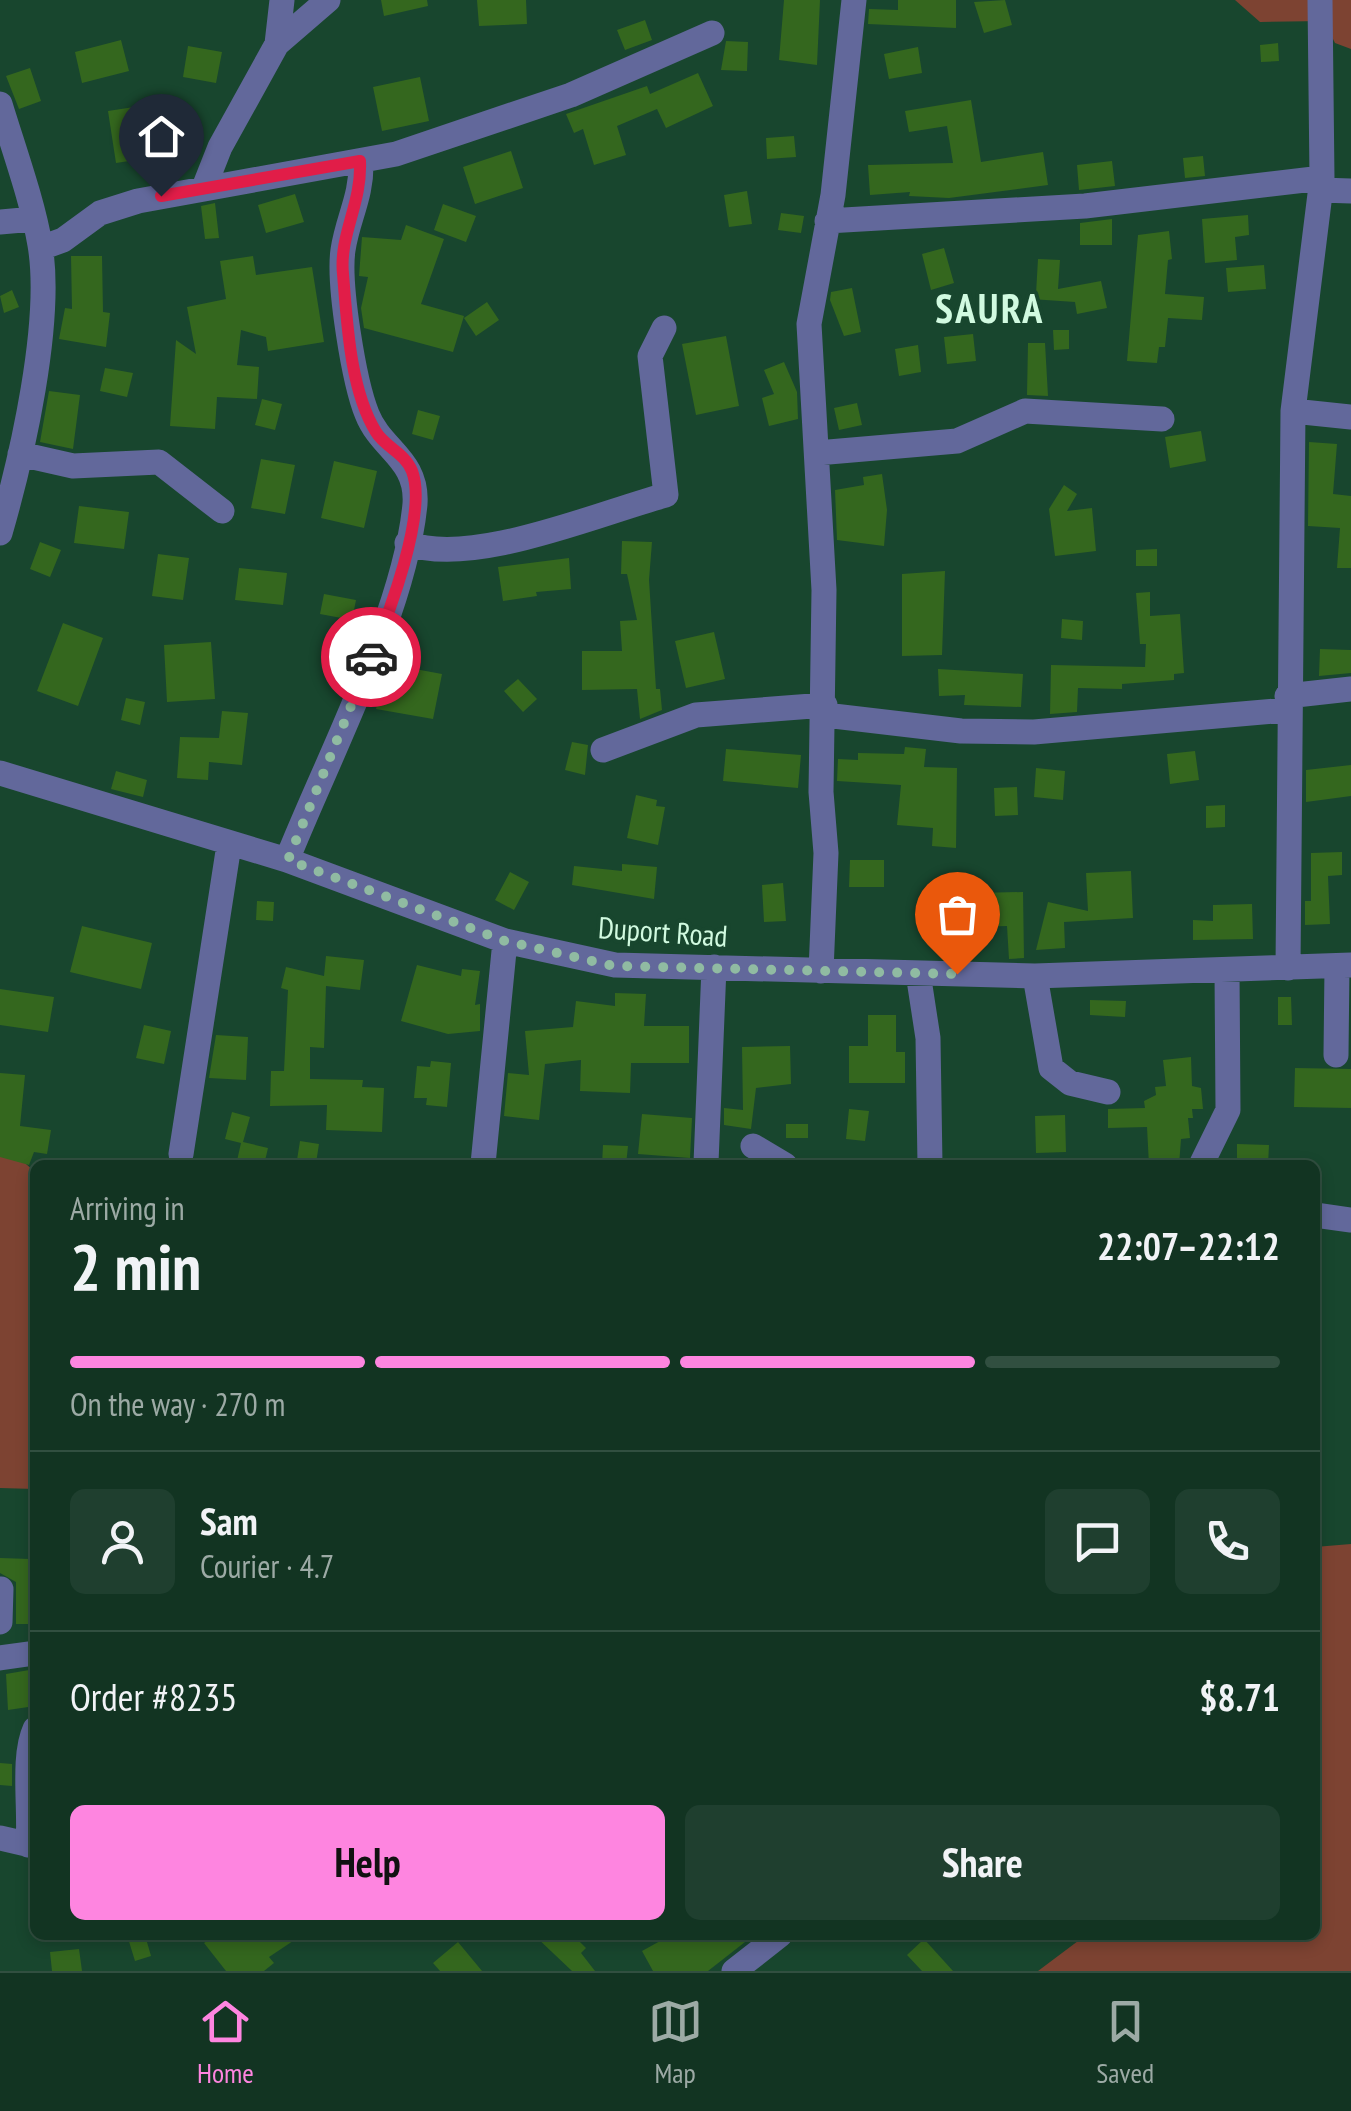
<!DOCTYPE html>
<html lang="en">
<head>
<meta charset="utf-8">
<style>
	body { margin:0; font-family:"PT Sans Narrow",sans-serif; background:#1f3f2f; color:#f1f3f6; height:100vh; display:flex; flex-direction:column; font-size:38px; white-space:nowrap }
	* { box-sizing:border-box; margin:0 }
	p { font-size:32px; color:#9caaa5 }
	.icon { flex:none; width:55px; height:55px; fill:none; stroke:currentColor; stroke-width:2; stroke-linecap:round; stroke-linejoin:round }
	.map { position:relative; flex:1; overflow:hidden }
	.side { position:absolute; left:30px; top:1160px; width:1290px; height:780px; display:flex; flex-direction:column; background:#123422; border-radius:15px; box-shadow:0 5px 15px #0003,0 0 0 2px #314f40 }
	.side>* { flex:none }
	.pin { position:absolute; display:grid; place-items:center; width:85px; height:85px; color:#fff; margin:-102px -42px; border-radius:50% 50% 50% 0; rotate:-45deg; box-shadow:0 0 10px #0007 }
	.pin .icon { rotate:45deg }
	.courier { position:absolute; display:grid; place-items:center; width:100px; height:100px; margin:-50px; border:8px solid #e11d48; border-radius:50%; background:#fff; color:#222; box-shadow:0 2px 12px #0007 }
	.headline em { font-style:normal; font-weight:600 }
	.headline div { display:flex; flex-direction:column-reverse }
	.headline { display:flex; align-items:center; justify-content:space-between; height:170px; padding:0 40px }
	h1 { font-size:65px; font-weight:600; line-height:75px }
	.bar { display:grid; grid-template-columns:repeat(4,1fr); gap:15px 10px; align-content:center; height:120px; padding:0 40px }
	.bar i { height:12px; border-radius:8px; background:#314f40 }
	.bar .current { background:#fe85e0 }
	.bar p { grid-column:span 4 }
	.line { display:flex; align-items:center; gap:25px; padding:0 40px; border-top:2px solid #314f40 }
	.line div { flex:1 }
	.round { display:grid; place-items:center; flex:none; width:105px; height:105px; border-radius:15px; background:#1f3f2f }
	.action { display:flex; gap:20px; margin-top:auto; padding:20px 40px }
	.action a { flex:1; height:115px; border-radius:15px; background:#fe85e0; color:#111; font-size:40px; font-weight:600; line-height:115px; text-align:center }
	.action a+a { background:#1f3f2f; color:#f1f3f6 }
	.menu { display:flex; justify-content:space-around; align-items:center; height:140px; border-top:2px solid #314f40; background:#123422; font-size:28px; color:#9caaa5 }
	.menu a { display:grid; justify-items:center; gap:5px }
	.menu .current { color:#fe85e0 }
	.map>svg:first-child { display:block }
	.green { fill:#7d4332 }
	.building { fill:#34671e }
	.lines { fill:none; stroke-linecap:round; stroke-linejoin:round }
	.minor { stroke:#62689b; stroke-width:25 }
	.done { stroke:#90bba2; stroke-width:10; stroke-dasharray:0 18 }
	.route { stroke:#e11d48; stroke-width:12 }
	.labels { text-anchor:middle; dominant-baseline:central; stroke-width:8; stroke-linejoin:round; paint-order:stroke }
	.street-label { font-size:30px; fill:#d1fae0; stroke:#18462e }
	.district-label { font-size:40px; font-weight:bold; letter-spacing:2.5px; fill:#d1fae0; stroke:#18462e }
</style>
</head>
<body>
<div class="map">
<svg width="1351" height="1971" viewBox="0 0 1351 1971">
	<rect width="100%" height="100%" fill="#18462e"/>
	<path class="green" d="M1235,0H1351V49L1335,43L1324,21L1260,22Z
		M0,1141L35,1172V1489L0,1488Z
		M1351,1544V1971H1038L1086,1935H1315V1547Z"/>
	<path class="building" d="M381,0H427L428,6L384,16Z
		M477,0H526L527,24L479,26Z
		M784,0H820L817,65L779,60Z
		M898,0H956V28L868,24L869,9L898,10Z
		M1005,0L1012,25L984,33L974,2Z
		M645,20L652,40L625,50L617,30Z
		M121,40L129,71L82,83L75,52Z
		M726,41L748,42L747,71L721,70Z
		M1278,43L1279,61L1261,62L1260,45Z
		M188,46L222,52L216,83L183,77Z
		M918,47L922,73L889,79L884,54Z
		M30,68L41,101L19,109L6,76Z
		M698,73L713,106L666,128L657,109L617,126L626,155L594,165L583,129L574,133L566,114L647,86L650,94Z
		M420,77L429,121L382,131L373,87Z
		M971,100L981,162L1043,152L1048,185L949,198L909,196L910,192L870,195L868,165L953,163L947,126L909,132L905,111Z
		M147,105L155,157L116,163L108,111Z
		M794,136L796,157L767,159L766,138Z
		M511,151L523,188L475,204L463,167Z
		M1203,156L1205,176L1185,178L1183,158Z
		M1112,161L1115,186L1079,190L1077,165Z
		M747,191L752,224L729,227L724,195Z
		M295,194L304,222L266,233L258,205Z
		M215,203L219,238L205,239L201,206Z
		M443,204L476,216L466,242L434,230Z
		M781,213L804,216L801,233L778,230Z
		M1248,215L1249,235L1235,237L1237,260L1205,263L1202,219Z
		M1112,219V245H1080V223Z
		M406,225L444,239L421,304L464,316L453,352L364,328L361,308L368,277L359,276L362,237L401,240Z
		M1169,231L1172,259L1168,260L1165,294L1204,297L1202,320L1168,318L1165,347H1159L1157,363L1127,361L1138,235Z
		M944,248L954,283L931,290L922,254Z
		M71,256H102L103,312L110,313L106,347L59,339L65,308L72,309Z
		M253,256L256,275L312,267L324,342L268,351L266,337L241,330L237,365L259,367L257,399L217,397L215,429L170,426L176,340L196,354L187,307L226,299L220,261Z
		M1038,259L1060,260L1058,289L1101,281L1107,308L1077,314L1075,302L1031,299L1036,294Z
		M1264,265L1266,289L1228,292L1226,268Z
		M852,288L861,332L844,336L830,300L831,292Z
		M12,290L19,307L4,313L0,296Z
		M487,302L499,320L476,336L464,318Z
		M1053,330H1069V349L1054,350Z
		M973,334L976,361L947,364L944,337Z
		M726,336L739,406L696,415L682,344Z
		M1028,343H1045L1048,396L1027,395Z
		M918,345L921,372L899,376L895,349Z
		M784,362L797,392L798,419L769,426L762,398L774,394L764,370Z
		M105,368L133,373L127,397L100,391Z
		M49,391L80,395L73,449L40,442Z
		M262,399L282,404L275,430L255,425Z
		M857,403L862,425L839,430L834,408Z
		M418,410L440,416L433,440L412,434Z
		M1201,431L1206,461L1170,468L1165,437Z
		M1309,442L1337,444L1333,494L1351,496V568H1337L1340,528L1308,526Z
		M261,459L295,465L285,514L251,508Z
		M334,461L377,471L364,528L321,518Z
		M882,474L887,510L884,546L837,540L835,490L864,485L863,477Z
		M1064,485L1077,494L1067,511L1092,508L1096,551L1055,556L1049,509Z
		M79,506L129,512L124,549L74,543Z
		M622,541L652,542L649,580L656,689H660L662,710L640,719L637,689L582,690V651H622L620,621L637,620L627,574H621Z
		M40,542L61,550L50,577L30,569Z
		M1157,549V566H1136V550Z
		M158,554L189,558L183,600L152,596Z
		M569,558L571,589L536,592L537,596L503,601L498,567Z
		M239,568L287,573L283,605L235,600Z
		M945,571L942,655L902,656V574Z
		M1150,592V616L1180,614L1184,673L1174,674V680L1122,684V689L1078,688L1077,712L1050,714L1051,665L1145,667L1146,644H1140L1136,593Z
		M324,594L356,600L352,620L320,614Z
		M1062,619L1083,621L1082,640L1061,638Z
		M63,623L103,638L78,706L37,691Z
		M714,632L725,679L686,688L675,641Z
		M211,642L215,699L167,702L164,645Z
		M1320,649L1351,650V673L1319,676Z
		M388,664L442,674L433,719L376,709Z
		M938,669L1023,674L1021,707L964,705L965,695L939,696Z
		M518,679L537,699L523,712L504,691Z
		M126,698L145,702L140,725L121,720Z
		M222,711L248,713L242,765L209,762L208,780L177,778L180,737L219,738Z
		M572,742L588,745L585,775L565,770Z
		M905,747L926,749L924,767L957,768L956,848L932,846L933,828L897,825L901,785L837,781L838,759L858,760V753L904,754Z
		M726,749L801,755L798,788L723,781Z
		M1195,751L1199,780L1170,784L1167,754Z
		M1351,765V796L1306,802V770Z
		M1036,768L1065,771L1063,800L1034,797Z
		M116,771L147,780L143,797L111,789Z
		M1017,787L1018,815L995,816L994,788Z
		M636,795L657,800L656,806L665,807L658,845L627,838Z
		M1225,805V827L1206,828V806Z
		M1342,852V875L1328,876L1330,924L1305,925V901H1311V853Z
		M850,860H884V887H849Z
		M622,864L657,867L654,899L572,885L574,866L622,871Z
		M1131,871L1133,918L1064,922L1065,948L1036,950L1048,902L1088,911L1086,873Z
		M510,872L529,882L514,910L495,900Z
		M783,883L786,921L764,922L762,885Z
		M1023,892L1024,958L1009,959L1007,926L975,927V893Z
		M257,901L274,902L273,921L256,920Z
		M1252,904L1253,939L1193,940V920L1213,921V905Z
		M82,926L152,943L141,989L70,972Z
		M326,956L364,960L360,990L326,986L324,1048L310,1047V1079L363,1080L362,1087L384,1088L382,1132L326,1130L327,1105L270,1106L271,1071H284L288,990L281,988L286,967L324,976Z
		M417,965L461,976L462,969L480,971L475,1005L480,1004V1031L448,1034L401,1021Z
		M0,989L54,997L48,1032L0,1025Z
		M615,993L646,994L644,1026H689V1063H631L630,1093L580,1091L581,1060L545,1064L539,1120L504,1116L508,1073L529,1075L525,1031L573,1027L576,1001L615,1006Z
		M1278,997H1291L1292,1025H1278Z
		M1090,1000L1126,1001L1125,1017L1090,1015Z
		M868,1015H896V1052H905V1083H849V1046H868Z
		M144,1025L171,1031L164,1064L136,1058Z
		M216,1035L248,1037L246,1080L209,1078Z
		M790,1046L791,1084L756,1088L751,1129L724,1125V1108L743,1110L742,1047Z
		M1191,1057L1192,1086L1201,1088L1203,1109H1192L1193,1118H1188L1190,1138L1181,1139L1179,1165H1149L1147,1127L1108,1128V1109L1145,1108L1144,1101L1156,1095L1155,1087L1166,1086L1163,1060Z
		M431,1061L451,1063L447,1107L426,1105L427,1098H414L417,1066L430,1067Z
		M1295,1068L1351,1069V1108L1294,1107Z
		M0,1073L25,1075L20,1126L51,1130L47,1154L34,1152L29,1165L0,1157Z
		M849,1109L869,1111L865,1141L846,1139Z
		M232,1112L250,1117L243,1142L268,1148L264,1165H236L241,1143L225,1139Z
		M642,1114L692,1118L690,1158L638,1154Z
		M1065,1115L1066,1152L1036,1153L1035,1116Z
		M786,1124H808V1138H786Z
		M300,1141L319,1144L316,1163L297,1160Z
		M1237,1144L1269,1145L1268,1165H1237Z
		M603,1145L628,1146L626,1165H602Z
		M0,1558L30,1559L29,1597H35V1614H29L28,1624H16V1582L0,1573Z
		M35,1669V1706L8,1710L6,1674Z
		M0,1763L12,1764V1786L0,1785Z
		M127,1935H145L151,1956L135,1961Z
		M215,1935H302L269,1957L274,1963L264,1971H226L204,1943Z
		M534,1935H573L586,1948L581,1953L595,1971H572Z
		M671,1935H754L708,1971H653L642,1951Z
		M924,1939L953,1971H922L907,1955Z
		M458,1942L482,1971H440L433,1963Z
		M79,1949L82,1971H52L50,1952Z"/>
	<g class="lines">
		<path class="minor" d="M277,44L282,0
			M0,104C13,147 33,202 40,245C53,322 22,457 0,533
			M205,185L220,147L277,44L328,0
			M1320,190L1351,191
			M827,221L1085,206L1322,178
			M0,222L34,219
			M41,248L63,240L100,213L138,201L396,154L571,95L712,33
			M1293,411L1351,417
			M817,453L957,441L1025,411L1162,419
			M20,454L73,466L159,462L222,511
			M407,543C471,568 599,513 666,495L650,356L664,328
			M1287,696L1351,689
			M825,715L961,731L1034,732L1287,710
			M603,750L696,715L825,705
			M0,773L287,860L505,941L615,965L1035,976L1351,965
			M287,860C328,757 405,611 415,504C418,459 381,450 367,414C354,382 338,284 343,250C348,217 362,197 361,161
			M1288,968L1293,411L1322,178L1320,0
			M821,971L826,853L821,792L824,590L809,324L833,195L854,0
			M918,973L928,1038L930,1165
			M1035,976L1051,1068L1070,1083L1108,1092
			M1336,1055L1337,967
			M753,1146L785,1165
			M181,1154L229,845
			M706,1163L714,967
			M483,1164L505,941
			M1201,1165L1228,1110L1227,970
			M1315,1215L1351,1220
			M0,1622L1,1589
			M0,1658L35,1653
			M0,1838L35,1846
			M28,1845C31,1810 22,1757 35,1729
			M734,1971L780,1935"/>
	</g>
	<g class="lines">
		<path class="done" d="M371,657L288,860L505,941L614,966L957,974"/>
		<path class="route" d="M161,196L360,161C362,204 339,235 343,274C347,322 350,390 376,432C385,447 405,453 412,471C428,513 388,616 371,657"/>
	</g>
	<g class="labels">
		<g class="street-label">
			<text transform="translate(663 931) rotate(4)">Duport Road</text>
		</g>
		<g class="district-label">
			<text x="990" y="308">SAURA</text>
		</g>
	</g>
</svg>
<div class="pin" style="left:957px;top:974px;background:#ea580c"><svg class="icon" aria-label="bag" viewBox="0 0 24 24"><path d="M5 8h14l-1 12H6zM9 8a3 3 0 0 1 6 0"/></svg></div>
<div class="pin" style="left:161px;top:196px;background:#1f2937"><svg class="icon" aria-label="home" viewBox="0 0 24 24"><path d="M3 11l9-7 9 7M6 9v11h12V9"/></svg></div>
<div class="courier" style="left:371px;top:657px"><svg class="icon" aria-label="car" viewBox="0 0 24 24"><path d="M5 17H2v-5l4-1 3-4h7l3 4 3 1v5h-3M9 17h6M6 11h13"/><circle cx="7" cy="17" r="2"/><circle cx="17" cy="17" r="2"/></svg></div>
<section class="side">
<div class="headline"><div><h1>2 min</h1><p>Arriving in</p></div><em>22:07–22:12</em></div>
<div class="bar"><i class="current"></i><i class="current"></i><i class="current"></i><i></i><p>On the way · 270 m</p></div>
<div class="line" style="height:180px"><a class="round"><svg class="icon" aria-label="person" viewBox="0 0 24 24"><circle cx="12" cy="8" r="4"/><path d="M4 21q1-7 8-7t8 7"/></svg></a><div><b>Sam</b><p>Courier · 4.7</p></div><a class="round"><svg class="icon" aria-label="chat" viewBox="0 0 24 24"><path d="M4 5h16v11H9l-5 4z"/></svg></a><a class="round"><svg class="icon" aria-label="phone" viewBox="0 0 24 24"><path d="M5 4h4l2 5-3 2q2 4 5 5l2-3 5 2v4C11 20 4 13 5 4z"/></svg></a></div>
<div class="line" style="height:130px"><div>Order #8235</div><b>$8.71</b></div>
<div class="action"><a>Help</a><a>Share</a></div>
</section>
</div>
<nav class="menu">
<a class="current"><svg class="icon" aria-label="home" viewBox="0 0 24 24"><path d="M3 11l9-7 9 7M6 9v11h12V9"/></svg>Home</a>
<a><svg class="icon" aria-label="map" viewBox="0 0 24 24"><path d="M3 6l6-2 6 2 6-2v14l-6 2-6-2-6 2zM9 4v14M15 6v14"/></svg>Map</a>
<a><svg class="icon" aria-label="saved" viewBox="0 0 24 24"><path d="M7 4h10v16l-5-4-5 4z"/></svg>Saved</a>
</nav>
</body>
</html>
